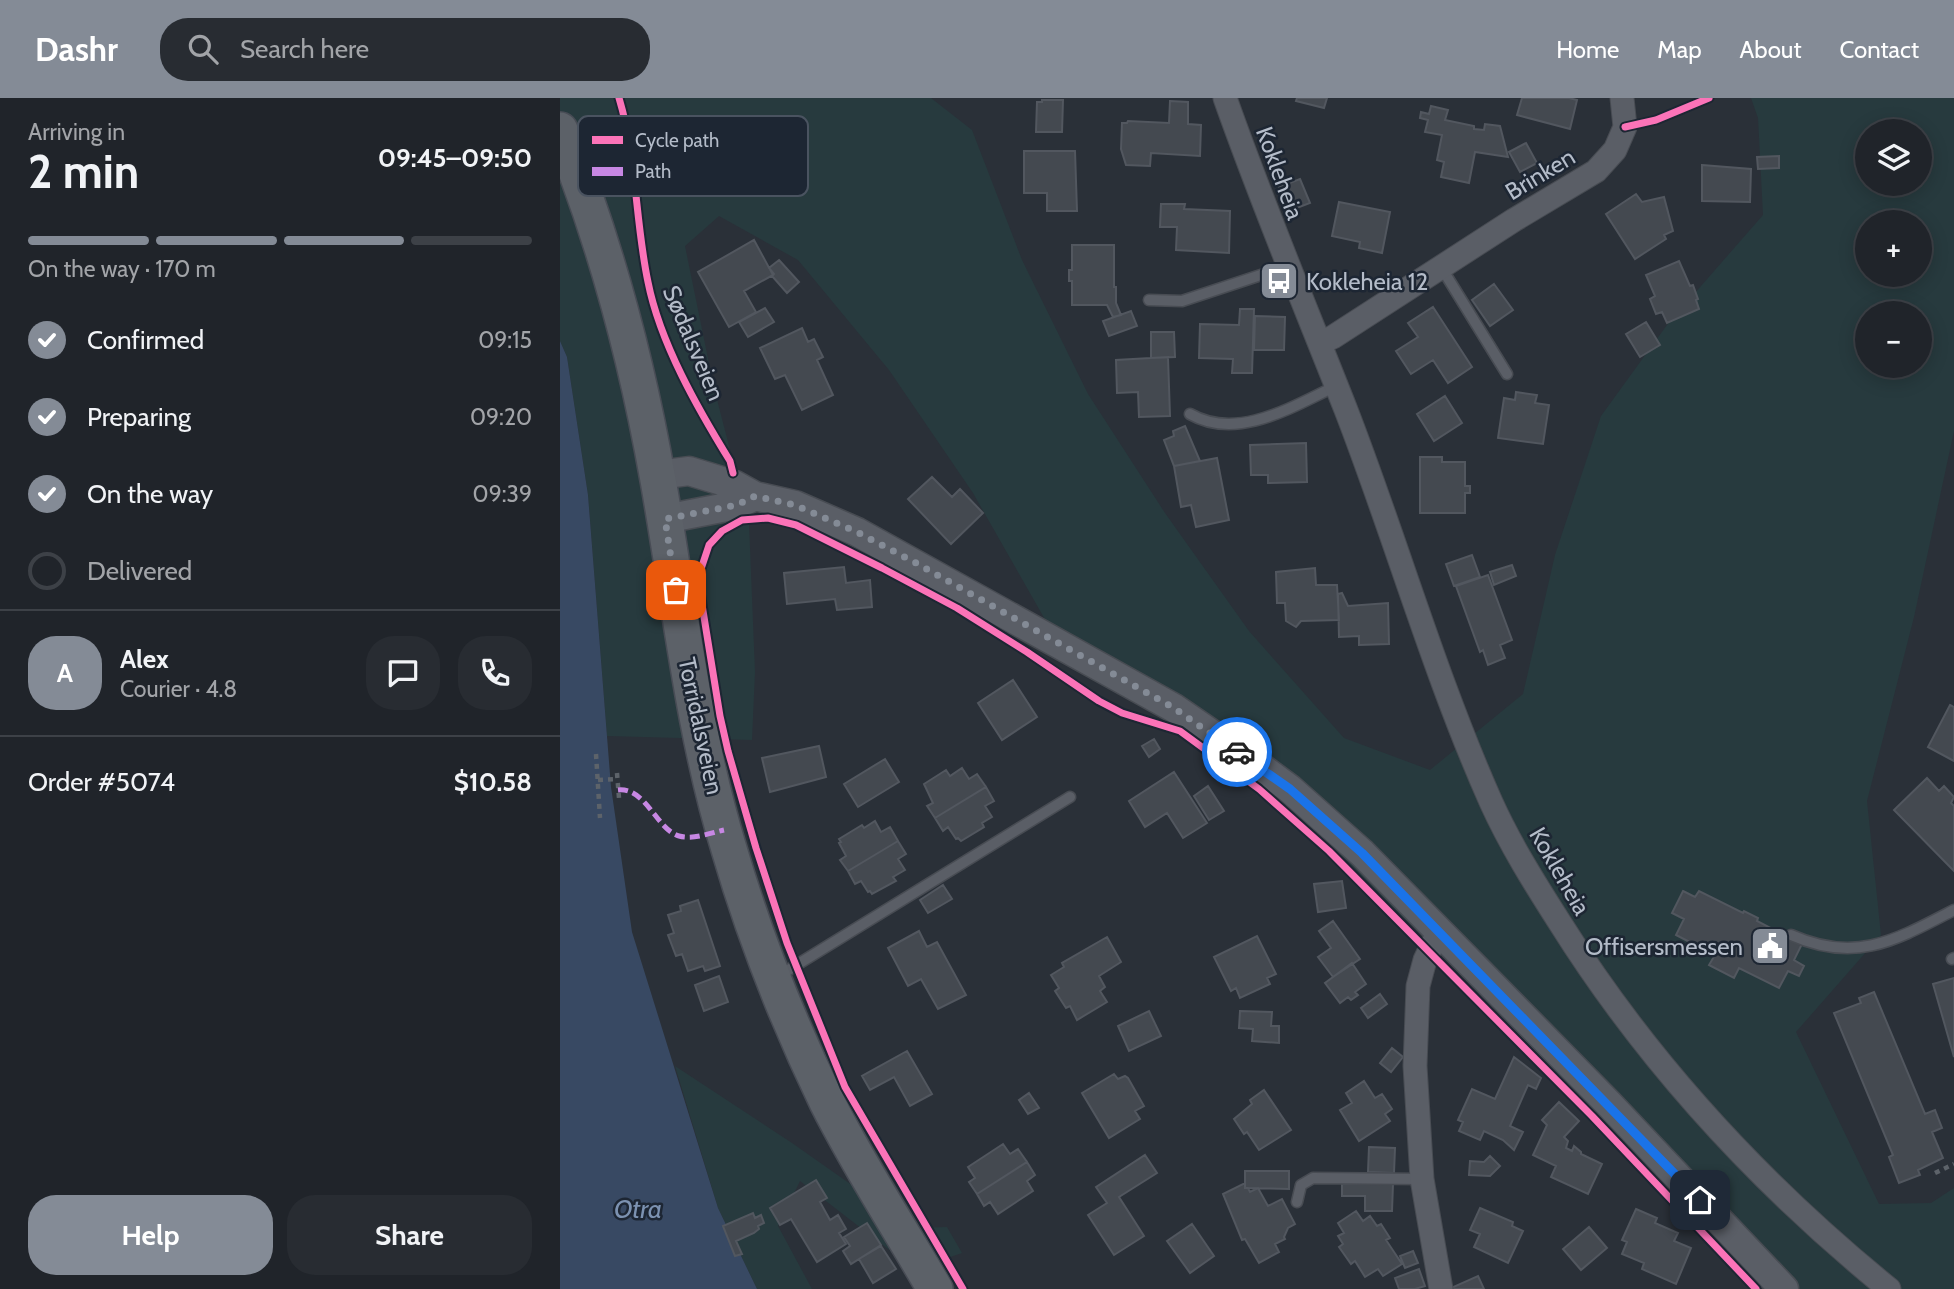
<!DOCTYPE html>
<html lang="en">
<head>
<meta charset="utf-8">
<style>
	body { margin:0; font-family:Cabin,sans-serif; background:#282c32; color:#f1f3f6; height:100vh; display:flex; flex-direction:column; font-size:26px; white-space:nowrap }
	* { box-sizing:border-box; margin:0 }
	p { font-size:23px; color:#a2a4a8 }
	.icon { flex:none; width:38px; height:38px; fill:none; stroke:currentColor; stroke-width:2; stroke-linecap:round; stroke-linejoin:round }
	.map { position:relative; flex:1; overflow:hidden }
	.sheet { display:flex; flex-direction:column; background:#20242a; width:560px }
	.sheet>* { flex:none }
	.controls { position:absolute; left:1295px; top:21px; display:grid; gap:14px }
	.controls a { display:grid; place-items:center; width:77px; height:77px; border-radius:50%; background:#20242a; box-shadow:0 4px 18px #0003,0 0 0 2px #3d4147; font-size:35px }
	.pin { position:absolute; display:grid; place-items:center; width:60px; height:60px; color:#fff; margin:-30px; border-radius:14px; box-shadow:0 4px 10px #0006 }
	.courier { position:absolute; display:grid; place-items:center; width:70px; height:70px; margin:-35px; border:5px solid #1a73e8; border-radius:50%; background:#fff; color:#222; box-shadow:0 2px 9px #0007 }
	.headline em { font-style:normal; font-weight:700 }
	.headline div { display:flex; flex-direction:column-reverse }
	.headline { display:flex; align-items:center; justify-content:space-between; height:119px; padding:0 28px }
	h1 { font-size:46px; font-weight:700; line-height:52px }
	.bar { display:grid; grid-template-columns:repeat(4,1fr); gap:10px 7px; align-content:center; height:84px; padding:0 28px }
	.bar i { height:9px; border-radius:5px; background:#3d4147 }
	.bar .on { background:#848b96 }
	.bar p { grid-column:span 4 }
	.line { display:flex; align-items:center; gap:18px; padding:0 28px; border-top:2px solid #3d4147 }
	.line div { flex:1 }
	.round { display:grid; place-items:center; flex:none; width:74px; height:74px; border-radius:28px; background:#282c32 }
	ol { padding:0 28px; list-style:none }
	li { display:flex; align-items:center; gap:21px; height:77px }
	li p { margin-inline-start:auto }
	li .icon { padding:7px; border-radius:50%; background:#848b96; color:#fff; stroke-width:4 }
	li:last-child { color:#a2a4a8 }
	li i { width:38px; height:38px; border:4px solid #3d4147; border-radius:50% }
	.action { display:flex; gap:14px; margin-top:auto; padding:14px 28px }
	.action a { flex:1; height:80px; border-radius:28px; background:#848b96; color:#fff; font-size:28px; font-weight:700; line-height:80px; text-align:center }
	.action a+a { background:#282c32; color:#f1f3f6 }
	header { display:flex; align-items:center; gap:42px; box-sizing:border-box; height:98px; padding:0 35px; background:#848b96; color:#fff }
	header strong { font-size:33px }
	nav { display:flex; gap:38px; margin-inline-start:auto; font-size:24px }
	.search { width:490px; height:63px; background:#282c32; display:flex; align-items:center; gap:18px; box-sizing:border-box; padding:0 24px; border-radius:28px; color:#a2a4a8; font-size:26px }
	main { display:flex; flex:1; min-height:0 }
	.map>svg:first-child { display:block }
	.green { fill:#273a3e; fill-rule:evenodd }
	.water { fill:#384963 }
	.building { fill:#444950; stroke:#52575f; stroke-width:2 }
	.lines { fill:none; stroke-linecap:round; stroke-linejoin:round }
	.service-casing { stroke:#484c53; stroke-width:13 }
	.minor-casing { stroke:#484c53; stroke-width:25 }
	.tertiary-casing { stroke:#484c53; stroke-width:31 }
	.primary-casing { stroke:#484c55; stroke-width:38 }
	.path { stroke:#5d636a; stroke-width:4.5; stroke-dasharray:5 5; stroke-linecap:butt }
	.service { stroke:#5a5e66; stroke-width:10 }
	.minor { stroke:#5a5e66; stroke-width:23 }
	.tertiary { stroke:#5a5e66; stroke-width:28 }
	.primary { stroke:#5c6168; stroke-width:35 }
	.quiet { stroke:#c787e3; stroke-width:5; stroke-dasharray:10 5; stroke-linecap:butt }
	.cycleway-casing { stroke:#1d2633; stroke-width:11 }
	.cycleway { stroke:#fb73b8; stroke-width:7 }
	.done { stroke:#848b96; stroke-width:7; stroke-dasharray:0 12.6 }
	.route { stroke:#1a73e8; stroke-width:9 }
	.labels { text-anchor:middle; dominant-baseline:central; stroke-width:5; stroke-linejoin:round; paint-order:stroke }
	.street-label { font-size:24px; fill:#b4bcc9; stroke:#1d2633 }
	.poi-label { font-size:24px; fill:#b4bcc9; stroke:#1d2633; text-anchor:start }
	.water-label { font-size:26px; font-style:italic; fill:#7c92b1; stroke:#1d2633 }
	.key { fill:#1d2633; stroke:#4a5360; stroke-width:2 }
	.key-label { font-size:19px; fill:#b4bcc9 }
</style>
</head>
<body>
<header>
<strong>Dashr</strong>
<div class="search"><svg class="icon" aria-label="search" viewBox="0 0 24 24"><circle cx="10" cy="10" r="6"/><path d="M15 15l6 6"/></svg>Search here</div>
<nav><a>Home</a><a>Map</a><a>About</a><a>Contact</a></nav>
</header>
<main>
<section class="sheet">
<div class="headline"><div><h1>2 min</h1><p>Arriving in</p></div><em>09:45–09:50</em></div>
<div class="bar"><i class="on"></i><i class="on"></i><i class="on"></i><i></i><p>On the way · 170 m</p></div>
<ol>
<li><svg class="icon" aria-label="check" viewBox="0 0 24 24"><path d="M5 12l5 5 9-10"/></svg>Confirmed<p>09:15</p></li>
<li><svg class="icon" aria-label="check" viewBox="0 0 24 24"><path d="M5 12l5 5 9-10"/></svg>Preparing<p>09:20</p></li>
<li><svg class="icon" aria-label="check" viewBox="0 0 24 24"><path d="M5 12l5 5 9-10"/></svg>On the way<p>09:39</p></li>
<li><i></i>Delivered</li>
</ol>
<div class="line" style="height:126px"><b class="round" style="background:#848b96;color:#fff">A</b><div><b>Alex</b><p>Courier · 4.8</p></div><a class="round"><svg class="icon" aria-label="chat" viewBox="0 0 24 24"><path d="M4 5h16v11H9l-5 4z"/></svg></a><a class="round"><svg class="icon" aria-label="phone" viewBox="0 0 24 24"><path d="M5 4h4l2 5-3 2q2 4 5 5l2-3 5 2v4C11 20 4 13 5 4z"/></svg></a></div>
<div class="line" style="height:91px"><div>Order #5074</div><b>$10.58</b></div>
<div class="action"><a>Help</a><a>Share</a></div>
</section>
<div class="map">
<svg width="1394" height="1191" viewBox="0 0 1394 1191">
	<rect width="100%" height="100%" fill="#2a3038"/>
	<path class="green" d="M0,0H371L412,32L462,162L528,296L605,415L689,533L784,640L870,672L963,596L995,457L1041,318L1107,227L1203,117L1198,20L1191,0H1394V333L1354,519L1307,703L1321,837L1236,934L1319,1106L1371,1105L1394,1090V1191H1240L1150,1110L937,900L717,713L600,620L487,525L413,395L329,272L238,162L159,118L125,148L154,290L189,425L195,574L192,642L47,638L28,397L7,259L0,243ZM1307,33H1360V86H1307ZM1307,124H1360V177H1307ZM1307,215H1360V268H1307Z
		M115,968L232,1045L353,1130L387,1129L402,1155L354,1171L240,1083L218,1128L252,1191H197L158,1110Z"/>
	<path class="water" d="M0,243L7,259L28,397L51,689L72,834L158,1110L197,1191H0Z"/>
	<path class="building" d="M737,0H767L764,10L736,3Z
		M962,0H1009L1017,2L1010,31L957,17Z
		M482,2H503L502,34H476L477,4H482Z
		M610,3L628,4V26L641,27L640,58L591,55L590,68L566,67L561,51L562,25H567L568,23L609,25Z
		M871,8L888,12L885,22L914,28V31L924,32L925,26L940,28L948,59L915,54L909,85L881,79L884,64L877,62L882,37L865,34L868,22L860,20L861,14L869,16Z
		M966,45L977,65L960,74L949,54Z
		M464,53H515L517,113H487V95H464Z
		M1219,58V70L1198,71L1197,59Z
		M1142,67L1191,71L1190,104L1142,103Z
		M740,81L750,105L729,113L719,89Z
		M1076,96L1082,104L1104,99L1113,133L1104,137L1106,141L1075,161L1046,116Z
		M779,104L830,114L822,155L799,150L800,144L772,138Z
		M601,106H625L624,111L670,113L669,155L616,152L617,129H600Z
		M194,142L213,177L184,193L196,214L169,229L138,174Z
		M512,147H554V189H556V205L561,217L553,219L547,207H512V183H509V172H512Z
		M219,162L239,184L227,195L212,178L214,176L209,170Z
		M1119,163L1130,188L1133,187L1138,201L1136,202L1139,211L1107,225L1102,214L1096,216L1090,201L1095,198L1086,177Z
		M934,186L953,212L930,228L912,202Z
		M873,209L912,269L888,285L873,262L851,276L836,253L858,239L848,225Z
		M205,210L214,224L188,239L179,224Z
		M680,211H694L692,275H672L673,261L639,260L640,226L679,227Z
		M571,213L577,228L549,238L543,223Z
		M695,218L725,219L724,252H694Z
		M1086,224L1100,247L1080,259L1066,236Z
		M242,230L248,244L254,241L263,259L257,262L273,297L242,312L225,277L215,281L200,250Z
		M591,234H614L615,259L591,260Z
		M608,259L610,318L579,319L578,294L557,295L556,262Z
		M956,294L977,297L975,305L989,307L983,346L938,340L944,300L955,302Z
		M885,298L902,325L874,343L857,316Z
		M625,328L640,363L614,368L604,342L614,338L613,333Z
		M746,345L747,384L708,385V377H691L690,347Z
		M860,359H882V364H905V388H910V395H905V415H860Z
		M657,360L669,422L636,429L631,407L621,409L614,368Z
		M372,379L392,399L400,391L423,415L391,446L348,401Z
		M912,457L920,479L894,488L886,466Z
		M952,467L956,478L934,487L930,474Z
		M284,469L286,485L310,482L312,509L277,512L275,501L227,506L224,475Z
		M755,470L756,487H777L779,522L741,523L736,529L726,523L725,505H717L716,474Z
		M928,477L952,542L940,547L945,560L928,567L923,552L920,554L896,488Z
		M782,495L788,508L828,505L829,546L799,547V538L779,539L778,496Z
		M453,582L477,619L442,642L418,605Z
		M1390,607L1394,609V663L1368,649Z
		M594,641L600,651L589,659L582,648Z
		M259,648L266,679L210,694L202,660Z
		M325,661L339,684L298,709L284,686Z
		M402,670L409,681L417,676L426,689L375,720L367,708L373,705L364,686L386,672L390,678Z
		M614,674L647,725L623,740L607,715L585,729L569,703Z
		M1367,680L1379,693L1384,688L1394,699L1391,705L1394,708V773L1334,712Z
		M648,688L664,713L649,722L634,698Z
		M426,689L434,703L425,708L432,719L422,725L424,729L401,743L398,740L396,741L388,729L383,733L375,720Z
		M315,723L321,734L330,729L338,743L288,773L280,762L286,758L279,745L281,744L279,741L302,727L304,730Z
		M338,743L346,756L338,761L345,772L333,779L336,783L312,796L310,793L308,794L301,783L295,786L288,773Z
		M782,783L786,810L758,814L754,786Z
		M383,787L392,801L368,815L360,802Z
		M1123,793L1135,799L1139,793L1183,815L1184,813L1198,820L1197,823L1242,846L1234,862L1244,868L1239,878L1228,873L1219,890L1179,870L1174,880L1149,867L1155,857L1116,837L1124,821L1112,815Z
		M138,802L160,868L145,873L143,868L128,873L122,856L116,858L108,837L114,835L108,817L121,813L120,808Z
		M773,823L800,861L773,879L758,859L771,850L759,833Z
		M359,833L367,849L377,844L406,897L378,911L361,881L348,888L328,850Z
		M697,838L716,876L707,880L710,886L680,900L676,890L671,893L654,859Z
		M547,839L561,864L539,878L545,889L540,893L547,904L517,922L510,908L506,910L495,893L499,890L491,877L504,869L502,865Z
		M792,865L806,886L795,894L798,897L791,902L788,899L780,905L765,885Z
		M159,878L168,904L144,913L135,887Z
		M1394,880V959L1373,886Z
		M1314,894L1365,1016L1375,1012L1382,1030L1372,1034L1383,1060L1358,1072L1360,1077L1339,1085L1329,1059L1333,1057L1274,915L1301,905L1299,900Z
		M820,896L827,906L808,920L801,910Z
		M589,913L601,938L569,953L558,928Z
		M680,913L712,914L711,928H719V945L692,943L693,931L679,930Z
		M832,950L843,959L831,974L820,965Z
		M347,953L372,996L350,1008L334,979L310,992L302,978Z
		M954,959L981,980L976,991L968,987L950,1028L963,1034L954,1052L943,1042L924,1033L920,1042L899,1033L903,1024L898,1022L912,991L935,1001Z
		M554,976L558,981L565,978L568,980L584,1008L575,1013L580,1021L549,1040L522,995Z
		M804,983L815,1000L822,996L832,1011L825,1016L830,1023L799,1043L780,1012L792,1005L786,995Z
		M704,992L731,1032L699,1052L687,1034L684,1036L674,1021L692,1006L690,1002Z
		M469,995L479,1010L468,1016L459,1002Z
		M999,1004L1019,1023L1004,1039L1008,1043L1006,1050L1012,1053L1014,1048L1021,1054V1056L1042,1066L1028,1096L991,1079L996,1068L973,1057L987,1027L982,1022Z
		M443,1046L450,1056L458,1051L467,1064L417,1096L409,1084L415,1080L408,1069Z
		M809,1049L835,1050L834,1075L808,1074Z
		M585,1057L597,1075L559,1099L584,1138L554,1157L528,1117L547,1105L536,1089Z
		M930,1058L940,1068L930,1078L909,1077L910,1063L924,1064Z
		M467,1064L475,1077L467,1083L473,1093L438,1116L430,1104L424,1108L417,1096Z
		M685,1073H729V1091L685,1090Z
		M256,1082L267,1100L260,1104L270,1122L278,1117L286,1131L279,1135L286,1146L257,1164L231,1121L220,1127L210,1110Z
		M685,1085V1090H688L690,1094L698,1090L708,1108L722,1101L735,1126L728,1130L724,1139L725,1141L715,1146L719,1154L699,1165L685,1141L682,1142L663,1096Z
		M782,1086H833L832,1113H805V1098H782Z
		M920,1110L953,1124L952,1128L963,1133L948,1165L914,1149L920,1136L910,1132Z
		M1076,1111L1097,1120L1095,1125L1118,1135L1114,1143L1131,1150L1116,1186L1082,1171L1084,1165L1062,1156L1067,1144L1062,1142Z
		M796,1113L803,1123L810,1118L817,1128L821,1126L830,1140L826,1142L842,1166L823,1178L818,1171L805,1179L795,1163L791,1166L779,1149L783,1146L778,1138L784,1135L778,1125Z
		M193,1115L195,1120L201,1117L204,1125L198,1128L199,1131L194,1135L176,1143L182,1156L175,1158L163,1128Z
		M307,1125L321,1147L291,1166L283,1153L290,1148L284,1139Z
		M632,1126L654,1158L630,1175L607,1143Z
		M1029,1129L1047,1150L1021,1172L1003,1151Z
		M321,1148L336,1171L313,1185L299,1161Z
		M853,1153L858,1165L845,1170L840,1158Z
		M859,1171L865,1188L855,1191H839L835,1180Z
		M918,1178L924,1191H892L891,1190Z"/>
	<g class="lines">
		<g class="service-casing">
			<path id="service" d="M881,169L947,276
				M589,202L622,203L728,168
				M630,316C677,343 732,309 776,288
				M1231,837C1296,866 1336,842 1394,812
				M1392,861L1394,860
				M217,879L510,699
				M737,1104L741,1087L753,1080L862,1081"/>
		</g>
		<g class="minor-casing">
			<path id="minor" d="M665,0C702,105 745,208 786,312C836,441 874,576 931,704C950,746 975,786 1000,825C1088,965 1200,1086 1329,1191
				M760,245L773,239L954,122L1036,73L1055,52L1065,29L1062,0
				M879,833L865,862L858,888L855,968L862,1081L881,1191"/>
		</g>
		<g class="tertiary-casing">
			<path id="tertiary" d="M98,377L129,373L175,387L195,398L235,407L297,434L614,610L703,671L730,691L802,755L1049,1006L1224,1191
				M105,421L177,407L195,398"/>
		</g>
		<g class="primary-casing">
			<path id="primary" d="M0,32C45,143 77,263 98,382C120,505 132,630 169,751C194,837 228,923 267,1004C299,1068 339,1129 375,1191"/>
		</g>
		<path class="path" d="M36,656L40,720
			M57,675L59,700
			M38,682L58,681
			M1375,1075L1394,1066"/>
		<use href="#service" class="service"/>
		<use href="#minor" class="minor"/>
		<use href="#tertiary" class="tertiary"/>
		<use href="#primary" class="primary"/>
		<path class="quiet" d="M58,692C86,689 96,731 119,738C133,742 150,735 164,732"/>
		<g class="cycleway-casing">
			<path id="cycleway" d="M59,0C77,60 75,123 88,184C100,245 138,311 170,363L173,375
				M1065,29L1096,22L1149,0
				M403,1191L285,989L227,845L196,750L168,653L160,618L139,488L141,471L149,447L162,433L182,422L208,420L236,427L322,470L397,510L467,554L539,603L562,615L620,633L699,691L769,753L1032,1018L1196,1191"/>
		</g>
		<use href="#cycleway" class="cycleway"/>
	</g>
	<g class="lines">
		<path class="done" d="M116,492L105,421L177,407L195,398L235,407L297,434L356,465L614,610L677,654"/>
		<path class="route" d="M677,654L730,691L802,755L1140,1102"/>
	</g>
	<defs>
		<g id="bus-square" transform="scale(2.0125)"><rect x="-9" y="-9" width="18" height="18" rx="4" fill="#848b96" stroke="#1d2633"/><path d="M-5-6H5V4H4V6H2V4H-2V6H-4V4H-5ZM-3.5-4V0h7V-4ZM-3.5 1.2v1.5H-2V1.2ZM2 1.2v1.5H3.5V1.2Z" fill="#fff"/></g>
		<g id="civic-square" transform="scale(2.0125)"><rect x="-9" y="-9" width="18" height="18" rx="4" fill="#848b96" stroke="#1d2633"/><path d="M-.6-6.5H3V-4.5H.6V-3L4-1V1h2V6H-6V1h2V-1L-.6-3ZM-1.2 2.5V6h2.4V2.5Z" fill="#fff"/></g>
	</defs>
	<g fill-rule="evenodd">
		<use href="#bus-square" x="719" y="183"/>
		<use href="#civic-square" x="1210" y="848"/>
	</g>
	<g class="labels">
		<g class="street-label">
			<text transform="translate(720 75) rotate(70)">Kokleheia</text>
			<text transform="translate(980 76) rotate(-31)">Brinken</text>
			<text transform="translate(134 245) rotate(67)">Sødalsveien</text>
			<text transform="translate(141 628) rotate(78)">Torridalsveien</text>
			<text transform="translate(1000 773) rotate(60)">Kokleheia</text>
		</g>
		<g class="poi-label">
			<text x="746" y="183">Kokleheia 12</text>
			<text x="1183" y="848" text-anchor="end">Offisersmessen</text>
		</g>
		<g class="water-label">
			<text x="78" y="1111">Otra</text>
		</g>
	</g>
	<rect x="18" y="18" width="230" height="80" rx="10" class="key"/>
	<rect x="32" y="38" width="31" height="8" fill="#fb73b8"/>
	<rect x="32" y="69" width="31" height="9" fill="#c787e3"/>
	<g class="key-label">
		<text x="75" y="49">Cycle path</text>
		<text x="75" y="80">Path</text>
	</g>
</svg>
<div class="controls">
<a><svg class="icon" aria-label="layers" viewBox="0 0 24 24"><path d="M12 4l9 5-9 5-9-5zM3 14l9 5 9-5"/></svg></a>
<a>+</a>
<a>−</a>
</div>
<div class="pin" style="left:116px;top:492px;background:#ea580c"><svg class="icon" aria-label="bag" viewBox="0 0 24 24"><path d="M5 8h14l-1 12H6zM9 8a3 3 0 0 1 6 0"/></svg></div>
<div class="pin" style="left:1140px;top:1102px;background:#1f2937"><svg class="icon" aria-label="home" viewBox="0 0 24 24"><path d="M3 11l9-7 9 7M6 9v11h12V9"/></svg></div>
<div class="courier" style="left:677px;top:654px"><svg class="icon" aria-label="car" viewBox="0 0 24 24"><path d="M5 17H2v-5l4-1 3-4h7l3 4 3 1v5h-3M9 17h6M6 11h13"/><circle cx="7" cy="17" r="2"/><circle cx="17" cy="17" r="2"/></svg></div>
</div>
</main>
</body>
</html>
